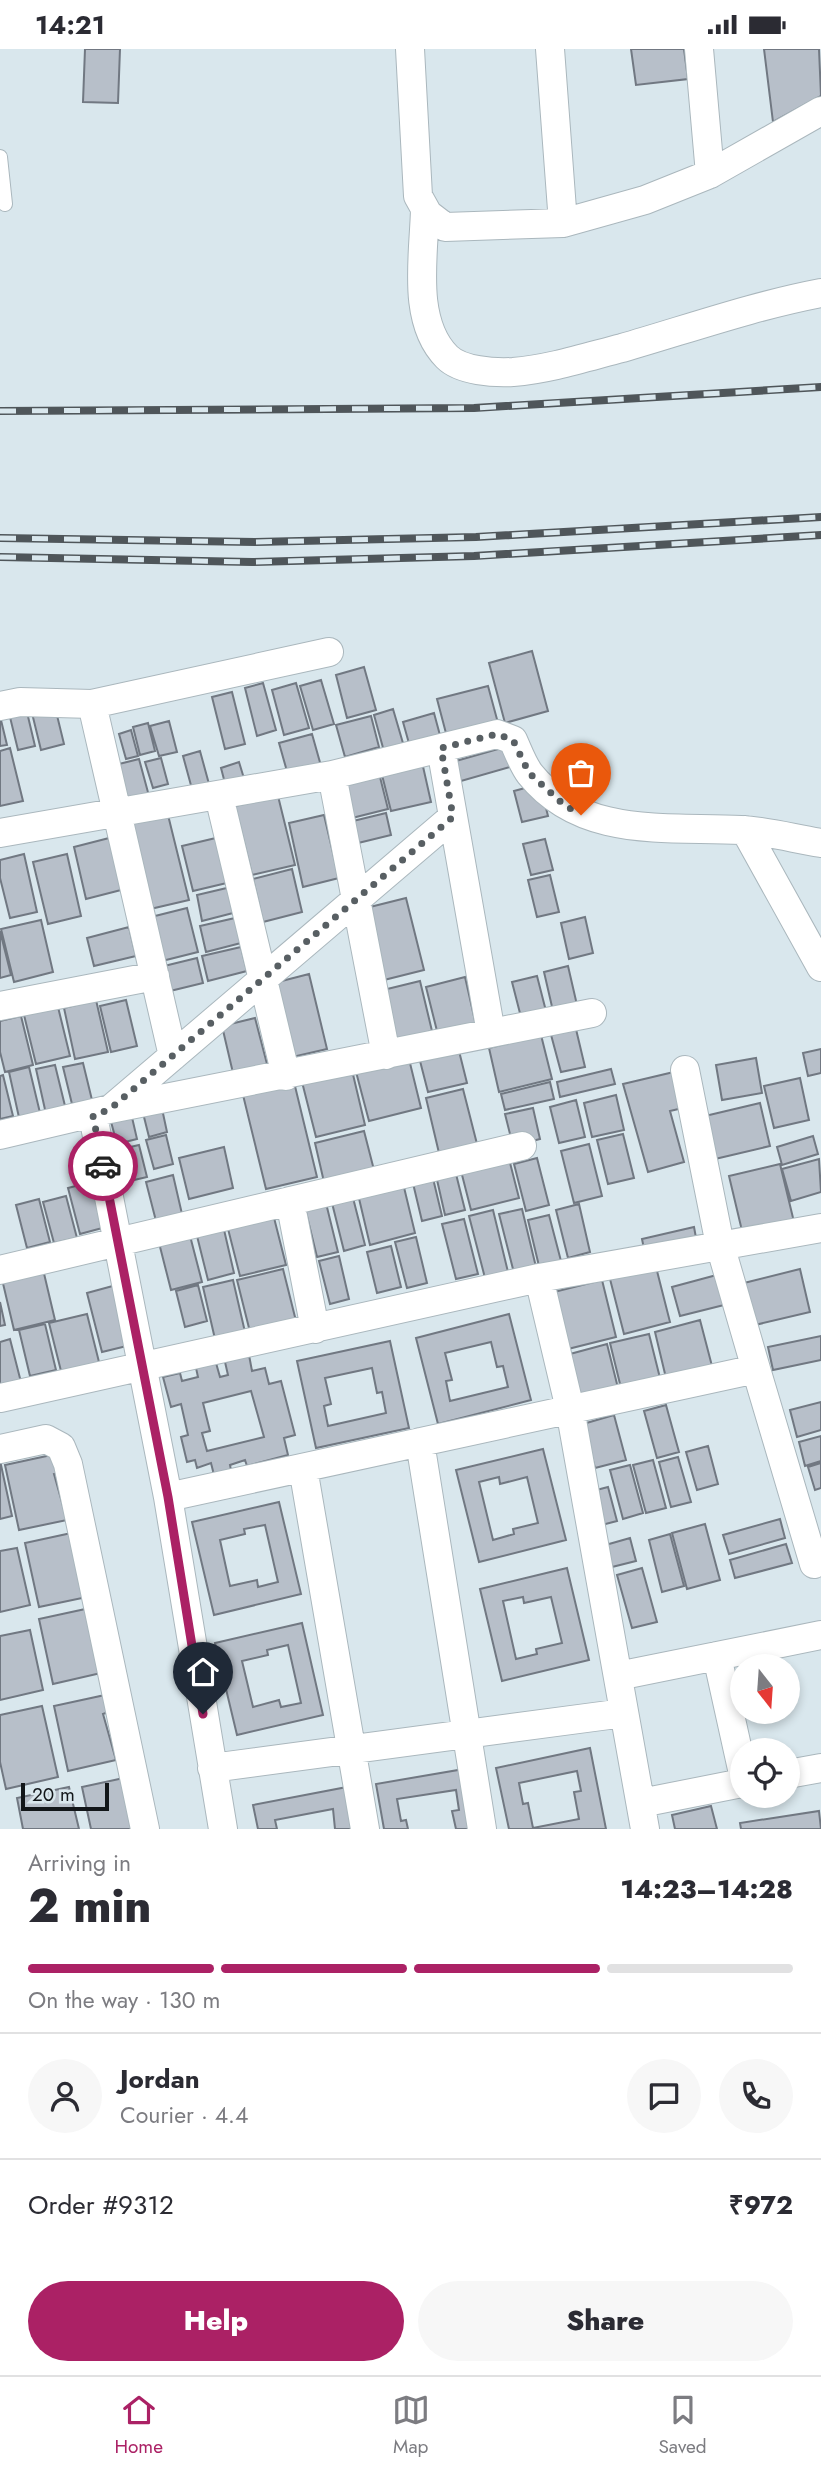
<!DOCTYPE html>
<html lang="en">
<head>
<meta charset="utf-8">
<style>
	body { margin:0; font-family:Jost,sans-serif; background:#f7f7f7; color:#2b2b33; height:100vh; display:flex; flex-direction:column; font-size:26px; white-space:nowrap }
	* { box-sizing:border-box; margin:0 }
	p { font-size:23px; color:#7c7c81 }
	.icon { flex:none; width:38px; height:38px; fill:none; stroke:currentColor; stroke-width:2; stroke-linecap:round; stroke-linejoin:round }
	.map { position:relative; height:1780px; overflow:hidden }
	.details { display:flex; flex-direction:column; background:#fff; flex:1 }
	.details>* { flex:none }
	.needle { width:46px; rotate:163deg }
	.controls { position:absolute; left:730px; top:1605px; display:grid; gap:14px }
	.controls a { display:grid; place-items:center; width:70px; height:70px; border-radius:50%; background:#fff; box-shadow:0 4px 10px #0003; font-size:35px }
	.scale { position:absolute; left:21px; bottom:18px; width:88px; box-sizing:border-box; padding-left:7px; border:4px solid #121619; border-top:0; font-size:19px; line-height:24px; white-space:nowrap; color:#121619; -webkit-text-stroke:5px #d9e7ed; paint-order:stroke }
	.pin { position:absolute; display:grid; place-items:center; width:60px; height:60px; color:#fff; margin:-72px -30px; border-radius:50% 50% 50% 0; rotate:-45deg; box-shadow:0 0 7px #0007 }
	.pin .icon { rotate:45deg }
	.courier { position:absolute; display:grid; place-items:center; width:70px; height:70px; margin:-35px; border:5px solid #ab2165; border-radius:50%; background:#fff; color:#222; box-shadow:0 2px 9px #0007 }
	.headline em { font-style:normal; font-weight:800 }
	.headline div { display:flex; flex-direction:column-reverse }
	.headline { display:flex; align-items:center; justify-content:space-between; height:119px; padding:0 28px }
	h1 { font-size:46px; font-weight:800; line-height:52px }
	.bar { display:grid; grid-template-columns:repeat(4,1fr); gap:10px 7px; align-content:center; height:84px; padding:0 28px }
	.bar i { height:9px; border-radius:5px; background:#e1e1e2 }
	.bar .active { background:#ab2165 }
	.bar p { grid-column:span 4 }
	.line { display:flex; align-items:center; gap:18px; padding:0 28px; border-top:2px solid #e1e1e2 }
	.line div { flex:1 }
	.round { display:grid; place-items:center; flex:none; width:74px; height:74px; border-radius:37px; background:#f7f7f7 }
	.primary-button { display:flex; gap:14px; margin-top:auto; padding:14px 28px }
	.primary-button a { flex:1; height:80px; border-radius:42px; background:#ab2165; color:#fff; font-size:28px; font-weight:800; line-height:80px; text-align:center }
	.primary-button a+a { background:#f7f7f7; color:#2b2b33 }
	.status { display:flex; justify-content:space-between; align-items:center; height:49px; padding:0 35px; background:#fff; direction:ltr }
	.status svg { height:19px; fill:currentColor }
	.tabs { display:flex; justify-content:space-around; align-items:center; height:98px; border-top:2px solid #e1e1e2; background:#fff; font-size:19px; color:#7c7c81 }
	.tabs a { display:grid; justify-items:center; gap:4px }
	.tabs .active { color:#ab2165 }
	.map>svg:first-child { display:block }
	.building { fill:#b7bfc9; stroke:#717882; stroke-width:2; fill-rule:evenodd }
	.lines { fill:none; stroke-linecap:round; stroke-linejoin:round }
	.lane-casing { stroke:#aab7bd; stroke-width:16 }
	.street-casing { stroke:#aab7bd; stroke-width:30 }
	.lane { stroke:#fff; stroke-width:14 }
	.street { stroke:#fff; stroke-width:28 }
	.rail-casing { stroke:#4f565a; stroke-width:8 }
	.rail { stroke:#d9e7ed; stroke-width:5; stroke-dasharray:16; stroke-linecap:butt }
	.done { stroke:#585f63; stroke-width:7; stroke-dasharray:0 12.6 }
	.route { stroke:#ab2165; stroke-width:9 }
</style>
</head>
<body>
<div class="status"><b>14:21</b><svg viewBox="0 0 49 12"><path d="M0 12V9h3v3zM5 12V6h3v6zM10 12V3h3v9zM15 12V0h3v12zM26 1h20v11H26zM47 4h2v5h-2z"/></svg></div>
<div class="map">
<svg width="821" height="1780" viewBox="0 0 821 1780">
	<rect width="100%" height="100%" fill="#d9e7ed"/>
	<path class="building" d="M85,0H120L118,54L83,53Z
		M631,0H684L688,30L636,36Z
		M764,0H819L821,47L773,73Z
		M532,602L548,662L505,674L489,614Z
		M364,618L376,661L347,669L336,626Z
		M321,631L334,675L313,681L300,637Z
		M263,634L276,681L257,687L245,639Z
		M296,634L309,679L284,686L272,641Z
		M488,637L498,674L447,688L437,650Z
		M232,643L245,695L225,700L212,648Z
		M54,654L64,695L41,701L31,660Z
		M26,659L35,697L18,701L9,664Z
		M393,660L405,701L385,706L374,666Z
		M434,664L441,690L410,698L403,673Z
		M0,667L7,696L0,697Z
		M371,667L379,698L345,708L336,676Z
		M169,672L177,703L159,707L150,677Z
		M148,674L155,702L140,706L133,678Z
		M131,681L138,707L126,710L119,685Z
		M312,685L323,724L290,733L279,694Z
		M505,698L510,718L454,734L449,714Z
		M10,699L23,752L0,757V702Z
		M200,702L209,735L192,740L183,707Z
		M161,709L168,735L153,739L145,713Z
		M139,710L149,747L125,753L115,716Z
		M239,713L246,736L227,742L221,719Z
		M422,713L431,753L391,762L381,722Z
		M379,724L388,760L348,770L340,734Z
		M540,735L548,767L522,773L514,742Z
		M278,747L295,816L252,826L235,757Z
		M386,764L391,786L354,795L349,773Z
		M168,766L189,851L146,861L125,776Z
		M324,766L339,829L303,838L289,774Z
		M113,788L125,840L86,850L74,798Z
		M220,788L231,833L193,842L182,797Z
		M545,790L553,821L531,826L523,795Z
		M24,805L37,863L10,869L0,829V811Z
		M67,805L81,867L48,875L33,813Z
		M292,820L302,863L263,873L253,830Z
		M550,826L559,863L537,868L528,831Z
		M231,838L237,863L202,872L197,846Z
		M406,849L424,921L384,931L366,859Z
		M187,859L198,903L158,913L147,869Z
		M585,868L593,904L569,910L561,874Z
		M235,869L241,894L206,903L200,877Z
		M41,871L53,923L14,933L1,880Z
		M129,878L136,907L94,917L87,889Z
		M0,882L11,926L0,929Z
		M241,898L247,922L208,932L202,907Z
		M197,909L203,934L166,943L160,918Z
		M568,917L577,956L553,962L544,923Z
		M309,925L327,1000L288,1009L270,935Z
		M537,927L547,966L522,972L512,933Z
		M465,928L476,976L438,986L426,938Z
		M420,932L432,982L391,992L379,942Z
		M96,951L108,1003L75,1010L64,959Z
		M126,951L137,997L111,1003L100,957Z
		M58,958L70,1007L36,1015L24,966Z
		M21,967L33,1016L5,1023L0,1003V972Z
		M255,969L267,1015L233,1024L222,977Z
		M575,976L585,1018L561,1023L550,982Z
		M541,986L552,1030L499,1043L489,999Z
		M458,998L467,1034L428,1043L419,1008Z
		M821,1000V1024L808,1027L803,1004Z
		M408,1006L421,1059L369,1072L355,1019Z
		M756,1009L762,1044L722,1051L716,1016Z
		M83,1014L92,1051L72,1055L63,1018Z
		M55,1016L66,1061L46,1065L36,1020Z
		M351,1017L365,1076L316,1088L301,1029Z
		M29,1018L41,1068L20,1073L9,1023Z
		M611,1020L615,1035L560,1048L557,1033Z
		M678,1022L687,1058L670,1062L684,1113L648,1123L623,1035Z
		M3,1026L13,1067L0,1070V1027Z
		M800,1029L809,1071L774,1079L764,1037Z
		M294,1033L317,1128L266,1140L243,1046Z
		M550,1033L554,1050L505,1061L501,1045Z
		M463,1040L477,1095L439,1104L426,1049Z
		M616,1046L624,1081L592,1088L584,1054Z
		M576,1051L585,1088L559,1094L550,1058Z
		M760,1054L770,1097L715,1110L705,1067Z
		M161,1055L167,1083L149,1088L142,1060Z
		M533,1059L540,1090L513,1097L505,1065Z
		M131,1064L137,1090L117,1095L110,1069Z
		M364,1082L374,1121L324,1133L315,1094Z
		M623,1085L634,1129L608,1135L597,1091Z
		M166,1086L173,1115L154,1120L146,1091Z
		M813,1087L818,1105L782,1116L777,1098Z
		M589,1095L602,1147L574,1154L561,1102Z
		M139,1096L147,1128L121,1134L113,1102Z
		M224,1098L233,1139L189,1150L179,1109Z
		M508,1106L519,1149L471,1161L460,1118Z
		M537,1109L549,1156L526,1162L514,1115Z
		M819,1110L821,1143L791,1152L782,1120Z
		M780,1115L794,1173L743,1186L729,1127Z
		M454,1117L465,1161L445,1166L435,1122Z
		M431,1121L442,1167L422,1172L411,1126Z
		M173,1126L182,1165L156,1172L146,1133Z
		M402,1130L415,1184L370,1196L357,1141Z
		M95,1132L106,1178L80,1185L68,1139Z
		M351,1141L365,1196L344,1202L330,1146Z
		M324,1146L338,1203L317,1208L303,1151Z
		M66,1147L77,1189L54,1194L43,1153Z
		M39,1150L50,1193L27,1199L16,1156Z
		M579,1155L590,1203L568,1209L556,1161Z
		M271,1157L286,1216L240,1227L225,1168Z
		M522,1160L536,1218L514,1224L499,1165Z
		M493,1161L508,1223L485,1229L469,1167Z
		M549,1166L561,1212L539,1217L528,1171Z
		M464,1170L478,1225L456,1230L442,1175Z
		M222,1172L234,1224L208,1231L195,1179Z
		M694,1178L697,1194L645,1205L642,1190Z
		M188,1179L202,1233L171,1241L157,1186Z
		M416,1188L427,1234L407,1239L395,1193Z
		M391,1197L401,1238L377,1244L367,1203Z
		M339,1207L349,1250L330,1255L319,1212Z
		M42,1216L55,1271L14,1281L1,1226Z
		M656,1218L670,1273L624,1285L610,1230Z
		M283,1220L296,1272L250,1283L237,1231Z
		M800,1220L810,1263L755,1276L744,1234Z
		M724,1224L732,1254L680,1267L672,1238Z
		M233,1231L245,1283L215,1290L203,1238Z
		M602,1231L616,1288L568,1300L554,1243Z
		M120,1235L135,1295L102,1303L87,1244Z
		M198,1236L207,1272L185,1278L176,1242Z
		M0,1253L5,1276L0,1277Z
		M87,1265L100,1317L62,1326L49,1274Z
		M509,1265L531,1351L438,1375L416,1289ZM491,1293L497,1318L503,1317L508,1338L450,1352L446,1332L452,1331L445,1304Z
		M700,1271L712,1317L666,1329L655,1283Z
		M45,1275L56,1321L30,1327L19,1281Z
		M649,1285L661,1333L622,1343L610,1294Z
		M821,1287V1311L773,1321L768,1298Z
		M10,1290L23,1341L0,1347V1293Z
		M390,1292L409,1379L316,1399L297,1312ZM372,1319L377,1344L382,1343L386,1364L328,1377L324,1357L331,1355L325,1329Z
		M607,1295L618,1339L581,1348L570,1305Z
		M249,1306L252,1322L265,1319L269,1335L281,1332L295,1386L284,1389L288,1406L247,1417L245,1411L230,1416L231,1421L214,1426L211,1414L197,1419L195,1411L187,1413L181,1388L188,1386L181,1355L171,1358L163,1328L180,1324L182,1332L198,1328L196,1319L216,1314L220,1328L228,1326L225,1313ZM251,1342L264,1388L207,1402L202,1384L210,1382L203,1354Z
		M821,1353V1381L797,1388L790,1361Z
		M666,1356L679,1403L657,1409L644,1362Z
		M614,1366L626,1411L595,1419L583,1375Z
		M821,1387V1412L805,1417L799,1393Z
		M708,1397L718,1435L697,1441L686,1403Z
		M543,1400L566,1491L479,1513L456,1421ZM499,1428L500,1435L527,1428L538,1474L513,1480L514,1485L493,1491L479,1433Z
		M56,1405L60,1424L54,1425L67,1471L19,1481L5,1416Z
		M678,1408L691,1453L671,1458L659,1413Z
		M653,1411L666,1459L646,1464L633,1416Z
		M821,1414V1439L815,1441L808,1418Z
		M1,1416L12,1467L0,1470V1416Z
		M630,1416L643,1464L623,1470L610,1421Z
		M608,1438L617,1472L594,1478L585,1444Z
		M279,1453L301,1545L214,1566L192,1473ZM265,1476L278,1533L258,1538L257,1531L230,1537L220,1491L245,1485L244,1480Z
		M780,1470L785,1489L729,1505L723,1486Z
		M705,1475L720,1531L687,1540L672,1484Z
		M76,1483L87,1548L39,1558L25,1494Z
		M670,1485L684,1537L662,1543L649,1491Z
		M630,1489L636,1512L608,1519L602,1497Z
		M786,1495L792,1514L735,1529L730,1511Z
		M17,1499L30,1556L0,1563V1502Z
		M567,1519L589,1611L502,1632L480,1540ZM523,1548L524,1554L551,1548L562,1594L536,1600L537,1605L516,1610L503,1552Z
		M642,1519L657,1573L632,1579L617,1526Z
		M90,1559L101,1624L53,1635L39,1570Z
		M302,1574L323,1666L237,1686L215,1594ZM288,1596L301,1654L281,1658L279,1651L253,1658L242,1612L268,1606L267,1601Z
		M30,1581L43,1641L0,1651V1587Z
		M105,1646L109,1663L103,1665L116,1711L68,1722L54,1657Z
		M42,1657L58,1728L6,1740L0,1713V1666Z
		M590,1699L606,1780H509L496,1719ZM577,1722L581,1742L574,1743L579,1770L533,1779L528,1754L523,1755L519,1734Z
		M470,1719L480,1780H456L452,1762L459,1761L456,1741L397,1750L401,1772L406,1771L408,1780H384L376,1735Z
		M133,1727L140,1780H91L82,1738Z
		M69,1738L79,1780H23L17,1749Z
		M347,1738L355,1780H335L333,1760L275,1771L277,1780H258L253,1756Z
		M711,1757L717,1780H675L672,1766Z
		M819,1762L821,1780H741L740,1774Z"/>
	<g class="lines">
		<g class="lane-casing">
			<path id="lane" d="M0,108L5,155"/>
		</g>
		<g class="street-casing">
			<path id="street" d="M410,0L418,147L428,165L445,178L563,174L645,151L710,125L821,62
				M550,0L563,174
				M699,0L710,125
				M425,160C424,206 411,272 447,308C461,322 494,324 513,323C550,320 587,308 622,299C688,280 753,257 821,244
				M92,655L173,1007
				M0,657L20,653L92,655L329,603
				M441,699L491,984
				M332,726L386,1006
				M219,747L286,1027
				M745,781L821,918
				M0,784L332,726L497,685L513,691C518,702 523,716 530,725C582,790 667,777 741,781C767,782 795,790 821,794
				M0,957L155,927
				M685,1021L720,1196L756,1320
				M112,1059L453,768
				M93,1067L168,1448L223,1780
				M0,1086L110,1060L592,964
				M290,1152L315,1280
				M0,1221L522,1097
				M539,1229L570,1360L645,1780
				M0,1349L539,1229L821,1179
				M420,1393L482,1780
				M0,1400L46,1390L61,1398L68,1415L145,1780
				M303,1419L365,1780
				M168,1448L756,1320L814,1515
				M717,1607L742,1720
				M618,1627L821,1586
				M212,1719L624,1664
				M788,1725L821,1719
				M641,1754L742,1734"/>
		</g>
		<use href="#lane" class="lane"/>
		<use href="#street" class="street"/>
		<g class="rail-casing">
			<path id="rail" d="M0,362L474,359L821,338
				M0,489L255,493L476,488L821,468
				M0,508L252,513L474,507L821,486"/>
		</g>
		<use href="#rail" class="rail"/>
	</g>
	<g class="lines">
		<path class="done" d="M103,1117L93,1067L110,1060L453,768L441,699L497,685L513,691L529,724L563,755L581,766"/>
		<path class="route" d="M103,1117L168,1448L203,1665"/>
	</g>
</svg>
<div class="controls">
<a><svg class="needle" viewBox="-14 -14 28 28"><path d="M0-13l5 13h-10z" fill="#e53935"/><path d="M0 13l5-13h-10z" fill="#7c7c81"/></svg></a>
<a><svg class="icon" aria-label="locate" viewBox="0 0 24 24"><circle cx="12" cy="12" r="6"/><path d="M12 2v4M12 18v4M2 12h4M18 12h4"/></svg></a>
</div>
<div class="scale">20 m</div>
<div class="pin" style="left:581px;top:766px;background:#ea580c"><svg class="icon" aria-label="bag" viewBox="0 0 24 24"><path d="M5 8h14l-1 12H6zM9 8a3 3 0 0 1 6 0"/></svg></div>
<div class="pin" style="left:203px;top:1665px;background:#1f2937"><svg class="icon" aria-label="home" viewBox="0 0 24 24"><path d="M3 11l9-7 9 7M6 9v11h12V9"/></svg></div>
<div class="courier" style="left:103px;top:1117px"><svg class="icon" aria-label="car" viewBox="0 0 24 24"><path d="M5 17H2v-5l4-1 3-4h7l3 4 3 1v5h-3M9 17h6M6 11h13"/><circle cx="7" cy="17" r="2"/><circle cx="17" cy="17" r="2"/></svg></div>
</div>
<section class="details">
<div class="headline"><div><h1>2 min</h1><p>Arriving in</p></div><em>14:23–14:28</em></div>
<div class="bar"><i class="active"></i><i class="active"></i><i class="active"></i><i></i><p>On the way · 130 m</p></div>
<div class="line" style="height:126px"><a class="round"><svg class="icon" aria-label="person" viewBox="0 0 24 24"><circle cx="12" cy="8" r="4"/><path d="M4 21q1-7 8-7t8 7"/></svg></a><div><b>Jordan</b><p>Courier · 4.4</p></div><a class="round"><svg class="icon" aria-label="chat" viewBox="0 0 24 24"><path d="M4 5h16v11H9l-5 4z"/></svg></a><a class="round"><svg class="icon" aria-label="phone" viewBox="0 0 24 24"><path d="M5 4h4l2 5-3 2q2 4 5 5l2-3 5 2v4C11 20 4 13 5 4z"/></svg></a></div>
<div class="line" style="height:91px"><div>Order #9312</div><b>₹972</b></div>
<div class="primary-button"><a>Help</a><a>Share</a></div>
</section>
<nav class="tabs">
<a class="active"><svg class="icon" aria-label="home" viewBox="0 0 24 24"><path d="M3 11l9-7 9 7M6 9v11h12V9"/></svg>Home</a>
<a><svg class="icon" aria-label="map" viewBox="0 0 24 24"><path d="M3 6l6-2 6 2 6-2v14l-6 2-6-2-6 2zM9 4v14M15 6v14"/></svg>Map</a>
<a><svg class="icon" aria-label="saved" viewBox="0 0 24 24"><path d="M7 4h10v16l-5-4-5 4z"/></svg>Saved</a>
</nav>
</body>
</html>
